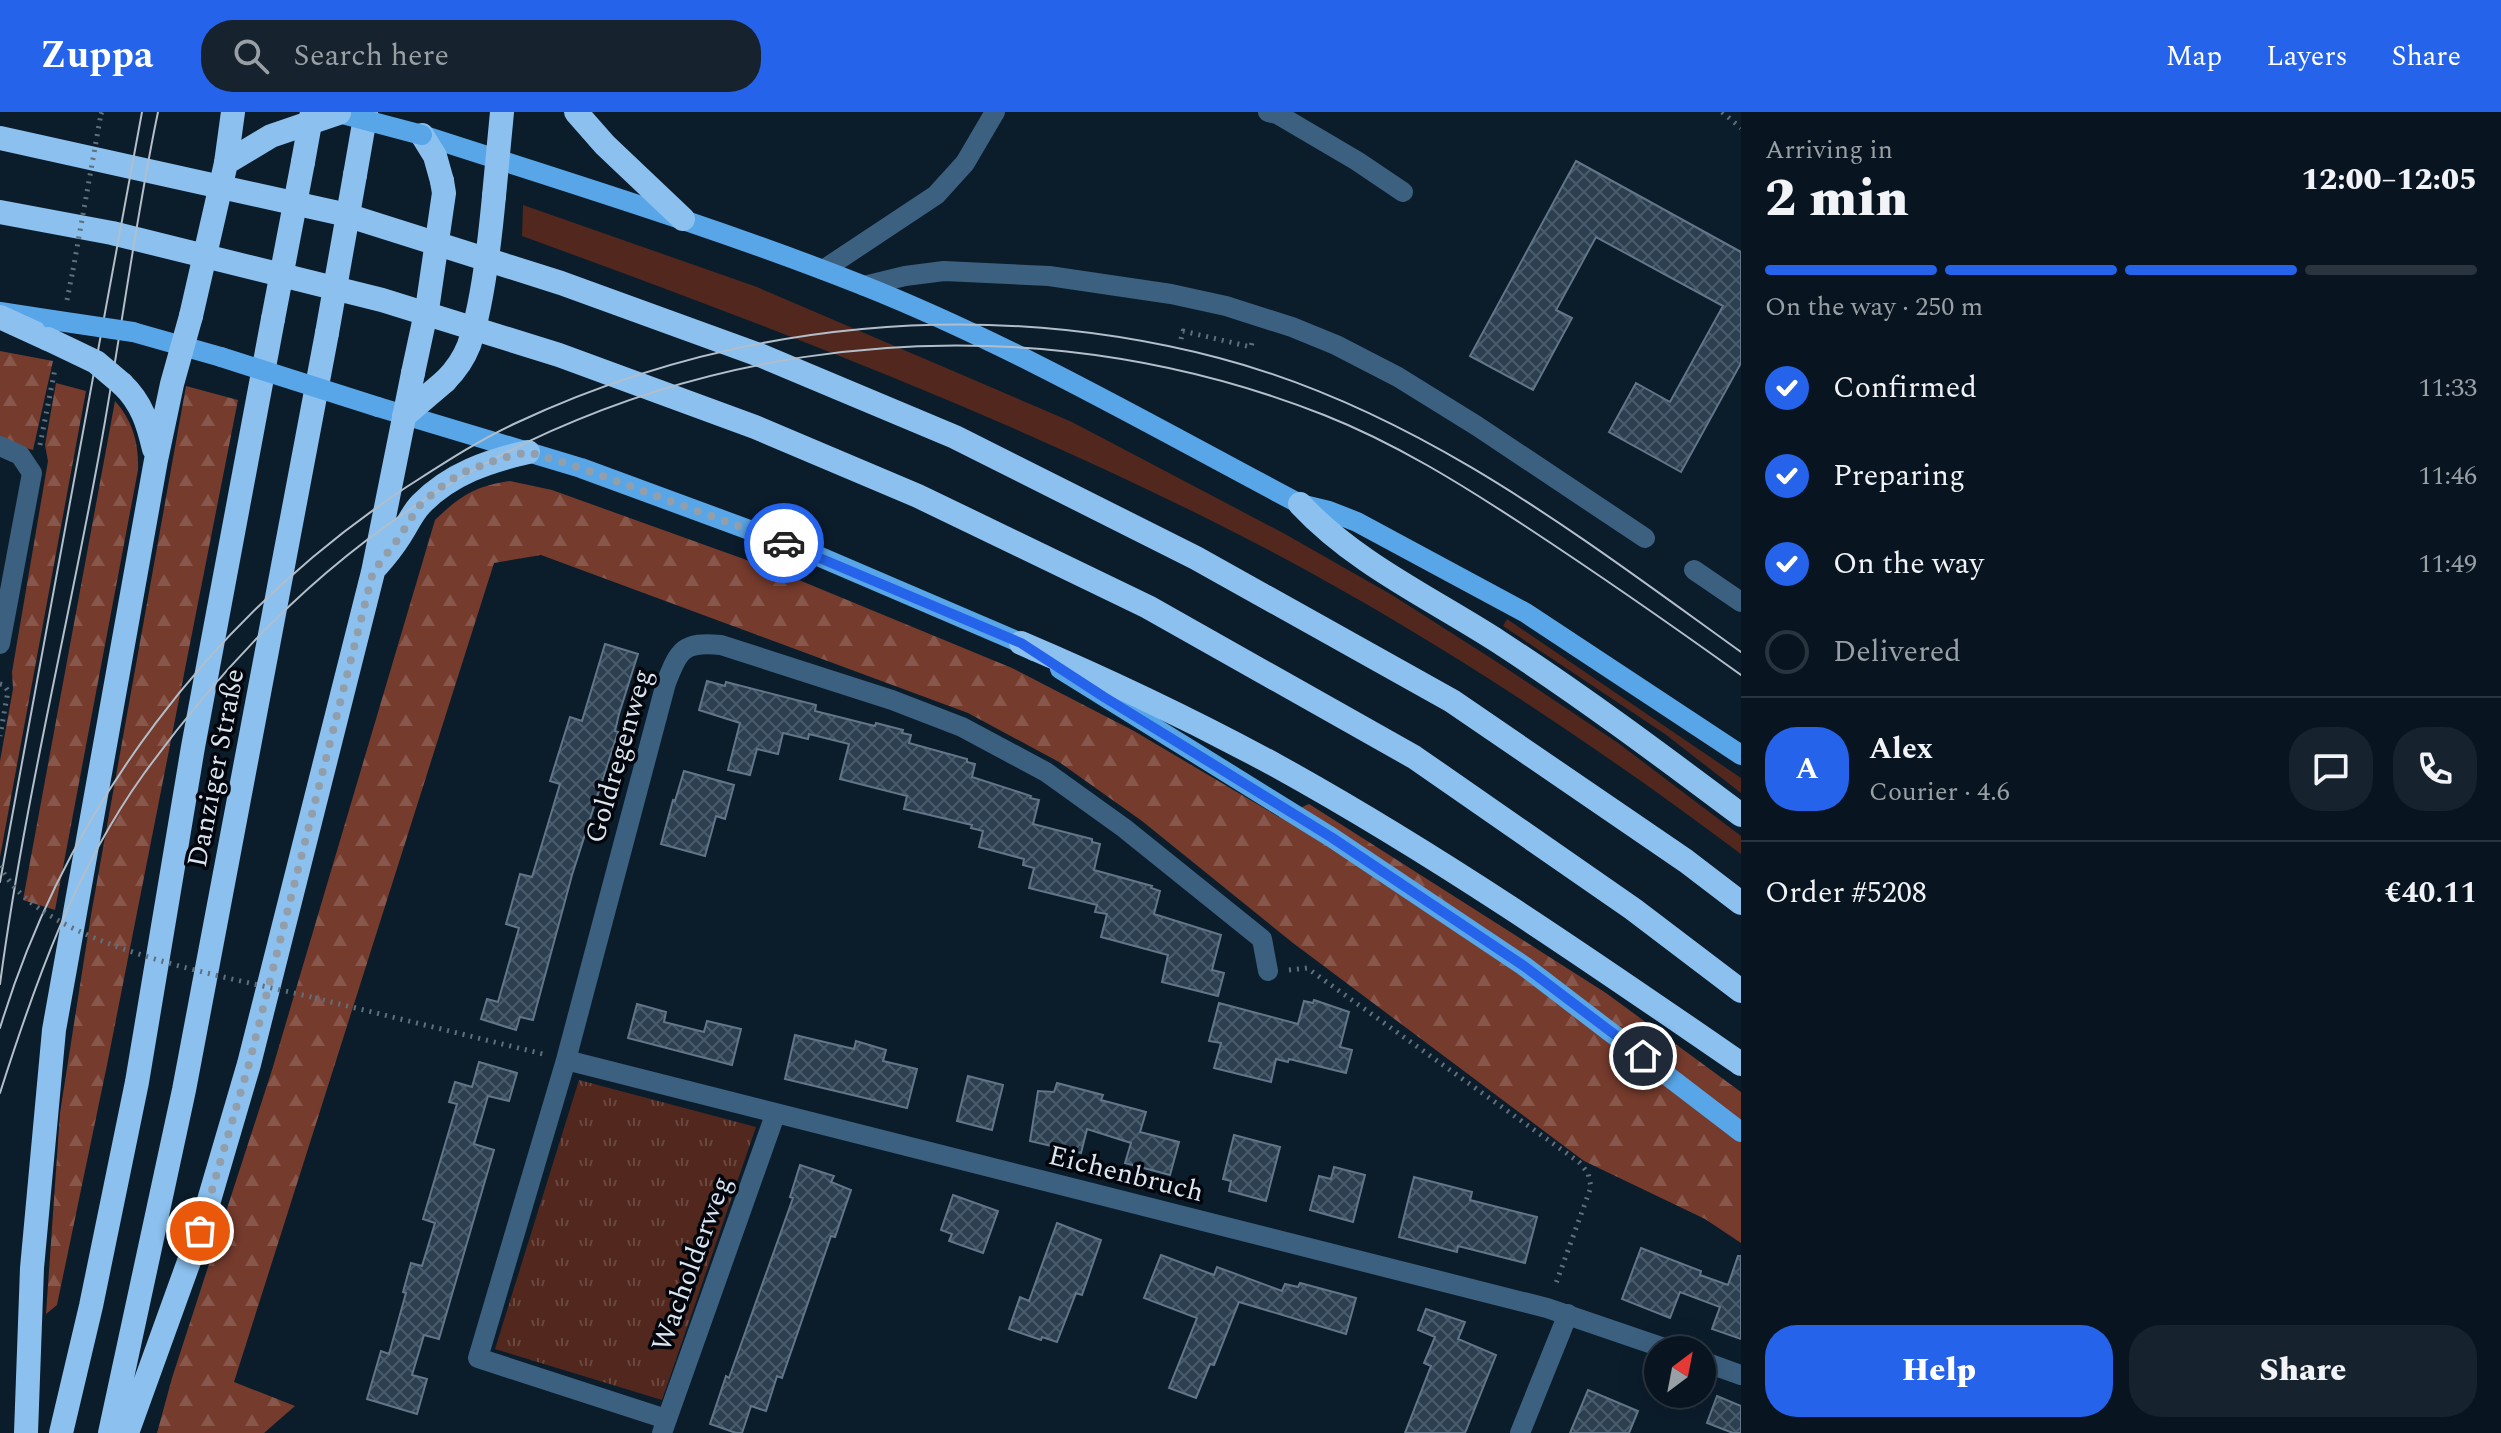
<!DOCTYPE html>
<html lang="en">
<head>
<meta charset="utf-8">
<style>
	body { margin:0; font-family:Spectral,serif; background:#16222d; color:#f1f3f6; height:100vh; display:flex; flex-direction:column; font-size:30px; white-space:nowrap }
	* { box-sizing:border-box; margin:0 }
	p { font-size:26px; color:#989fa5 }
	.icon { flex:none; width:44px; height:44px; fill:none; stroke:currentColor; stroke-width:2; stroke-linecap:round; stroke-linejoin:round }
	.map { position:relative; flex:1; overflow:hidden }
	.details { display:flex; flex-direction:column; background:#081520; width:760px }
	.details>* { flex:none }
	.needle { width:52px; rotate:32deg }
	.buttons { position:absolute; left:1644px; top:1224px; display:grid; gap:16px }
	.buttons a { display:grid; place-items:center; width:72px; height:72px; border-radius:50%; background:#081520; box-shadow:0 8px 32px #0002,0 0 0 2px #29343e; font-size:40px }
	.pin { position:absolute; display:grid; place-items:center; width:68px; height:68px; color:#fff; margin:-34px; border:4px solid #fff; border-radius:50%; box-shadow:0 2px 8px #0007 }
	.courier { position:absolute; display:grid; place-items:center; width:80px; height:80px; margin:-40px; border:6px solid #2563eb; border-radius:50%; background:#fff; color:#222; box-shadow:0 2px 10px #0007 }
	.overview em { font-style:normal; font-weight:800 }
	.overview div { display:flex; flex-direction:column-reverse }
	.overview { display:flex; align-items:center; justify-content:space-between; height:136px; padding:0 24px }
	h1 { font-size:52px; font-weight:800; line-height:60px }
	.bar { display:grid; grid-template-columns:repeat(4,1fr); gap:12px 8px; align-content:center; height:96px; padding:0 24px }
	.bar i { height:10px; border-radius:6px; background:#29343e }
	.bar .on { background:#2563eb }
	.bar p { grid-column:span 4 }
	.line { display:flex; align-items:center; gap:20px; padding:0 24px; border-top:2px solid #29343e }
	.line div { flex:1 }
	.round { display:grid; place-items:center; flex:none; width:84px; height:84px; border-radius:32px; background:#16222d }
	ol { padding:0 24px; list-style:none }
	li { display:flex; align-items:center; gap:24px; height:88px }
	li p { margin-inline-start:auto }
	li .icon { padding:8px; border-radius:50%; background:#2563eb; color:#fff; stroke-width:4 }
	li:last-child { color:#989fa5 }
	li i { width:44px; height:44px; border:4px solid #29343e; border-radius:50% }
	.action { display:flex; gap:16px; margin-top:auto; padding:16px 24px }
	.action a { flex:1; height:92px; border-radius:32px; background:#2563eb; color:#fff; font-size:32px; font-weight:800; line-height:92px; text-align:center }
	.action a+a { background:#16222d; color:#f1f3f6 }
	header { display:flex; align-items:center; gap:48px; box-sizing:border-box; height:112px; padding:0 40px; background:#2563eb; color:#fff }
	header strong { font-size:38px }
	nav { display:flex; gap:44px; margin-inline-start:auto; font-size:28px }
	.search { width:560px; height:72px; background:#16222d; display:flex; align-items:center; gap:20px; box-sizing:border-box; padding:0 28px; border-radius:32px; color:#989fa5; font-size:30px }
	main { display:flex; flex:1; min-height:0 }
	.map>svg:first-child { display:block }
	.grass { fill:#52281e }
	.forest { fill:url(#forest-firs) }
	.park { fill:url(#park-tufts) }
	.building { fill:url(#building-cross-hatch); stroke:#627689; stroke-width:2 }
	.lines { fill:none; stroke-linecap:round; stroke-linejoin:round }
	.path { stroke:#606f7c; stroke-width:5; stroke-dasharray:2 6; stroke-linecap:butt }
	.minor { stroke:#3c607f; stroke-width:20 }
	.major { stroke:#58a6e7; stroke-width:20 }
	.highway { stroke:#8bc0ef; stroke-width:24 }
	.tram { stroke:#b2beca; stroke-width:2 }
	.path-bridge { stroke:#606f7c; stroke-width:5; stroke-dasharray:2 6; stroke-linecap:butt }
	.major-bridge { stroke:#58a6e7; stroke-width:20 }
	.highway-bridge { stroke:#8bc0ef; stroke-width:24 }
	.done { stroke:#929fab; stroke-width:8; stroke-dasharray:0 14.4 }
	.route { stroke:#2563eb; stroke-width:10 }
	.labels { text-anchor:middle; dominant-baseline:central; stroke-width:7; stroke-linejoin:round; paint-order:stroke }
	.street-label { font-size:28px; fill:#dae5f0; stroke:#02060c }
</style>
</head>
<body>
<header>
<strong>Zuppa</strong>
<div class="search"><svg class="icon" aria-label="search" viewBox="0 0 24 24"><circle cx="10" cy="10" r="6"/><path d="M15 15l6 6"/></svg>Search here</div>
<nav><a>Map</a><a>Layers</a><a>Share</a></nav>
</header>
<main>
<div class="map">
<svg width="1741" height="1321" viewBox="0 0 1741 1321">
	<defs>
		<pattern id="forest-firs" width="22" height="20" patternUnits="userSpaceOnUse" patternTransform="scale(2)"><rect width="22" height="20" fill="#753b2d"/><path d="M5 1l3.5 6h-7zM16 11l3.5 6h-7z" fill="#88574c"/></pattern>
		<pattern id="park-tufts" width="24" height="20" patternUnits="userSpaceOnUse" patternTransform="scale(2)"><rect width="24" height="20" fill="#52281e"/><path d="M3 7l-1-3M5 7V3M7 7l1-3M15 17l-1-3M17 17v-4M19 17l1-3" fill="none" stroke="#6a473f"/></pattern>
		<pattern id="building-cross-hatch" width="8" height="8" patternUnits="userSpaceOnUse" patternTransform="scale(2)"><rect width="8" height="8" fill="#2c3f50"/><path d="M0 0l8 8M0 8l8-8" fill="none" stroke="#4a5b6a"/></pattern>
	</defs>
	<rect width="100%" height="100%" fill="#0b1c2b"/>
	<path class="grass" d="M523,93L757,175L1072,310L1285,422L1392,483L1500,552L1618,631L1741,724V742C1574,617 1397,501 1210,408C988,297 755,209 522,124Z
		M1507,507L1741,666V681L1665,622L1503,514Z"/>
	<path class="forest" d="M0,239L53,249L33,338L0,329Z
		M56,271L86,279L0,745V649L13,577L12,560L48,349L45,333Z
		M186,274L238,288L107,953L57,1193L46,1202L60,1001L91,803Z
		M115,289C133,309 139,332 138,358L55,798L23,788Z
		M510,369L552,378L777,459L1012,556L1134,619L1279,705L1309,692L1606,881L1741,980V1131L1705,1107L1584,1049L1293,831L1142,709L1059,650L968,601L541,443L494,451L234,1270L295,1294L264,1321H157L172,1266L272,958L435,408C460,384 475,374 510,369Z"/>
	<path class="park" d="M579,968L756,1015L662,1288L495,1237Z"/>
	<path class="building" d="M1576,49L1741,140V251L1681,360L1609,320L1636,271L1670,290L1723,194L1596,125L1556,198L1572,206L1533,278L1470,244Z
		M605,532L638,542L619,602L615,619L618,620L572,763L533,908L520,905L516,918L481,907L487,887L498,890L519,816L506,812L520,762L532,765L560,672L550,669L570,605L582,609Z
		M707,569L725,574L726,570L816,593L815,599L875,614L876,611L903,618L902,621L911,623L909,631L967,647V650L975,652L972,665L1031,684L1030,686L1039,688L1033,712L1092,727V730L1100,732L1094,758L1152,774L1151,776L1160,779L1154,802L1221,823L1212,858L1224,861L1218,884L1162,870L1168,843L1101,825L1107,802L1095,800L1097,793L1029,776L1034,756L1023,753L1024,747L979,735L983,719L971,716L972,713L904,697L907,684L840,667L849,632L809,622L808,627L783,621L778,642L757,637L750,663L728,658L740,611L699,598Z
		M684,659L734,673L725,707L716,704L705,744L661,732L673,688L675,689Z
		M1314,888L1349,900L1340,935L1352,938L1346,961L1289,947L1288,950L1276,947L1271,970L1214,956L1221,931L1209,929L1219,891L1298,912L1304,889L1313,891Z
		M637,892L666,900L664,910L704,920L707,909L741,917L732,953L628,926Z
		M795,923L854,937L856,929L886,938L883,949L917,957L907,996L785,967Z
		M479,950L517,961L509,989L488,984L474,1032L494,1038L439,1227L424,1223L412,1263L427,1267L417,1302L367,1287L381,1239L389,1242L406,1181L403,1180L411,1151L422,1154L435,1111L423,1107L457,992L449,990L455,970L472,975Z
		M968,964L1003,973L992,1018L957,1009Z
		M1057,971L1103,983L1101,988L1146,1000L1140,1020L1179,1030L1170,1063L1125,1051L1131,1031L1087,1017L1081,1041L1030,1029L1038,979L1054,980Z
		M1234,1023L1280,1035L1266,1089L1229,1079L1231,1069L1223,1067Z
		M800,1053L834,1064L831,1070L851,1078L835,1125L831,1124L782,1266L777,1264L766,1299L751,1294L742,1321H736L710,1312L726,1264L729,1266L793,1086L790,1085Z
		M1334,1055L1365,1063L1353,1110L1310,1098L1319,1064L1331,1067Z
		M1414,1065L1472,1080L1470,1088L1537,1105L1525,1151L1458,1134L1457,1140L1399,1125Z
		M953,1083L998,1099L983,1141L949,1129L952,1122L941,1118Z
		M1057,1111L1101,1128L1082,1183L1076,1181L1057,1230L1042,1225L1041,1228L1009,1217L1020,1185L1029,1189Z
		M1641,1136L1701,1159L1700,1163L1728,1173L1738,1144H1741V1227L1712,1217L1720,1195L1680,1180L1670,1206L1622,1187Z
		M1161,1143L1214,1163L1217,1155L1282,1179L1285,1172L1298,1175L1300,1171L1356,1186L1346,1222L1239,1190L1214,1253L1210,1252L1196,1286L1169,1276L1197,1206L1144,1186Z
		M1426,1197L1465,1210L1458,1227L1496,1243L1465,1321H1405L1431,1254L1424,1251L1435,1225L1418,1218Z
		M1588,1278L1638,1299L1629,1321H1570Z
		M1717,1284L1741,1294V1321H1733L1707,1311Z"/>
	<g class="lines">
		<path class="path" d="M1722,0L1741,16
			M101,2L102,0
			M67,188L73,158
			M1181,227L1183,219L1251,235L1253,227
			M40,333L55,257
			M0,572L4,573L8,579L0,624
			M1289,858L1307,856L1579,1050L1588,1061L1591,1075L1555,1174
			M315,886L547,943"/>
		<path class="minor" d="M1268,0L1277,2L1357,49L1403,80
			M823,158L936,83L965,51L995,0
			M864,174L905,164L944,159L1049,164L1171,182L1226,194L1292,215L1336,233L1398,265L1477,314L1645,426
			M0,334L20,343L32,361L0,532
			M1694,458L1741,490
			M566,948L1547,1196L1670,1238
			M1702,1249L1741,1263
			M666,1307L478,1246L566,948L666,571C679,538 683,529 721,533L892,588L962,615L1046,660L1124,716L1262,827L1268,859
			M662,1321L775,1003
			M1520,1321L1568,1202"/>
		<path class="major" d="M422,23C570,71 718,116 862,173C1013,233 1156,316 1300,392L1329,399L1357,410L1526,501L1741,643
			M0,200L52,208
			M133,220L221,245
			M378,295L581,356L804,438L1021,531L1034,539
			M1060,557L1331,725L1524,854L1741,1020"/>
		<path class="highway" d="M576,0L605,33L683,107
			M422,23L435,44L442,69
			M0,26L343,102L561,171L762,244L955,325L1196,446L1452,589L1686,749L1741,791
			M303,50L312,0
			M226,51L233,0
			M355,63L366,0
			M494,84L502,0
			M0,100L112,121L382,188L559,243L755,315L918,384L1148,495L1414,645L1633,797L1741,879
			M0,205L48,227
			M122,272C142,291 148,312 154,337
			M404,304L445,269
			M1300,392C1356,452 1431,486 1499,530C1582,584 1661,643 1741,703
			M377,454C385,445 393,435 400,424C407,414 412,401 421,392C450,362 488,349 528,340
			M1021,531C1108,568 1194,609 1277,654C1438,743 1590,848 1741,952
			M26,1321L32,1156L54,918L156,348L172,272L191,204
			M61,1321L91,1194L137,970L193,635L273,207
			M110,1321L184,978L327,221
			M127,1321L200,1119L249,952L373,460L413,261"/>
		<path class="tram" d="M0,770L142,0
			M0,872C23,700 64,530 96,359C119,240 133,119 158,0
			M0,916C67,695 213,504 405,376C441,353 477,329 516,311C736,208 985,185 1219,246C1417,298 1578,423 1741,540
			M0,981C35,871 75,758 143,663C196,590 257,520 326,461C600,227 992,172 1324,303C1395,331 1461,372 1525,414C1598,462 1670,512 1741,563"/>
		<path class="path-bridge" d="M73,158L101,2
			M0,754C40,836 232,865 315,886"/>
		<path class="major-bridge" d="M339,1L422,23
			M52,208L133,220
			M221,245L378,295"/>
		<path class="highway-bridge" d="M191,204L226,51L271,24L339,1
			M273,207L303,50
			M327,221L355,63
			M48,227L96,250L122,272
			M413,261L428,191L444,81L442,69
			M445,269C455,259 464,246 469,233C483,192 490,127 494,84"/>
	</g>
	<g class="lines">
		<path class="done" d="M200,1119L249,952L373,460L398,427L419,394L438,377L461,361L499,347L528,340L581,356L784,431"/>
		<path class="route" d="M784,431L1021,531L1104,585L1331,725L1524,854L1643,944"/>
	</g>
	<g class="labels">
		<g class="street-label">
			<text transform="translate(619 644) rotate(-74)">Goldregenweg</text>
			<text transform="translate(216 656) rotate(-79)">Danziger Straße</text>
			<text transform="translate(1126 1062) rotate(14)">Eichenbruch</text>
			<text transform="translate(692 1152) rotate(-70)">Wacholderweg</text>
		</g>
	</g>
</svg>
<div class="buttons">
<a><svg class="needle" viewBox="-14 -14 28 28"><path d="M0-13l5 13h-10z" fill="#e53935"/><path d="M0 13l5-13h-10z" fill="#989fa5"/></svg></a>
</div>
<div class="pin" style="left:200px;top:1119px;background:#ea580c"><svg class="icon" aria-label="bag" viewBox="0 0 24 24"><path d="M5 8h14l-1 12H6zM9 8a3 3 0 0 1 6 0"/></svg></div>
<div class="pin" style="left:1643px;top:944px;background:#1f2937"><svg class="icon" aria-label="home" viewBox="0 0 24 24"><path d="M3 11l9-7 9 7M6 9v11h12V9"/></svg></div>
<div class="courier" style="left:784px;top:431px"><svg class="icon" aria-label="car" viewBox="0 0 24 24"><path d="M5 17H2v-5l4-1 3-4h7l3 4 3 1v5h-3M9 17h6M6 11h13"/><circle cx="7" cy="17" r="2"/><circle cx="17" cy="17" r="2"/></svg></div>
</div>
<section class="details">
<div class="overview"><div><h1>2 min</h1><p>Arriving in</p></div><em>12:00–12:05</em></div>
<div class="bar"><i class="on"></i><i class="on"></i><i class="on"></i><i></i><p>On the way · 250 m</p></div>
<ol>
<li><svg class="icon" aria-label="check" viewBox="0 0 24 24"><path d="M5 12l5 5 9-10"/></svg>Confirmed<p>11:33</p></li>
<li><svg class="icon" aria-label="check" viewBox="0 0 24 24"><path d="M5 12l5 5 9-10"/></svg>Preparing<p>11:46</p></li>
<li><svg class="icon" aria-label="check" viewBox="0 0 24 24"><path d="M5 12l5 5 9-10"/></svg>On the way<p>11:49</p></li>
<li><i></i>Delivered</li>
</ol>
<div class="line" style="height:144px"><b class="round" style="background:#2563eb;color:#fff">A</b><div><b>Alex</b><p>Courier · 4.6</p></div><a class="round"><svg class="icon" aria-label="chat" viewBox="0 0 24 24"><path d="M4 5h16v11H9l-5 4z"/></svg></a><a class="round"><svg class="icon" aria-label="phone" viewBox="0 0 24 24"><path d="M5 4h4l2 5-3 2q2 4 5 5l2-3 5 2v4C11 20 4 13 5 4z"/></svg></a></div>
<div class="line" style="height:104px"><div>Order #5208</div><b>€40.11</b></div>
<div class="action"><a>Help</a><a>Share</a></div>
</section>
</main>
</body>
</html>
